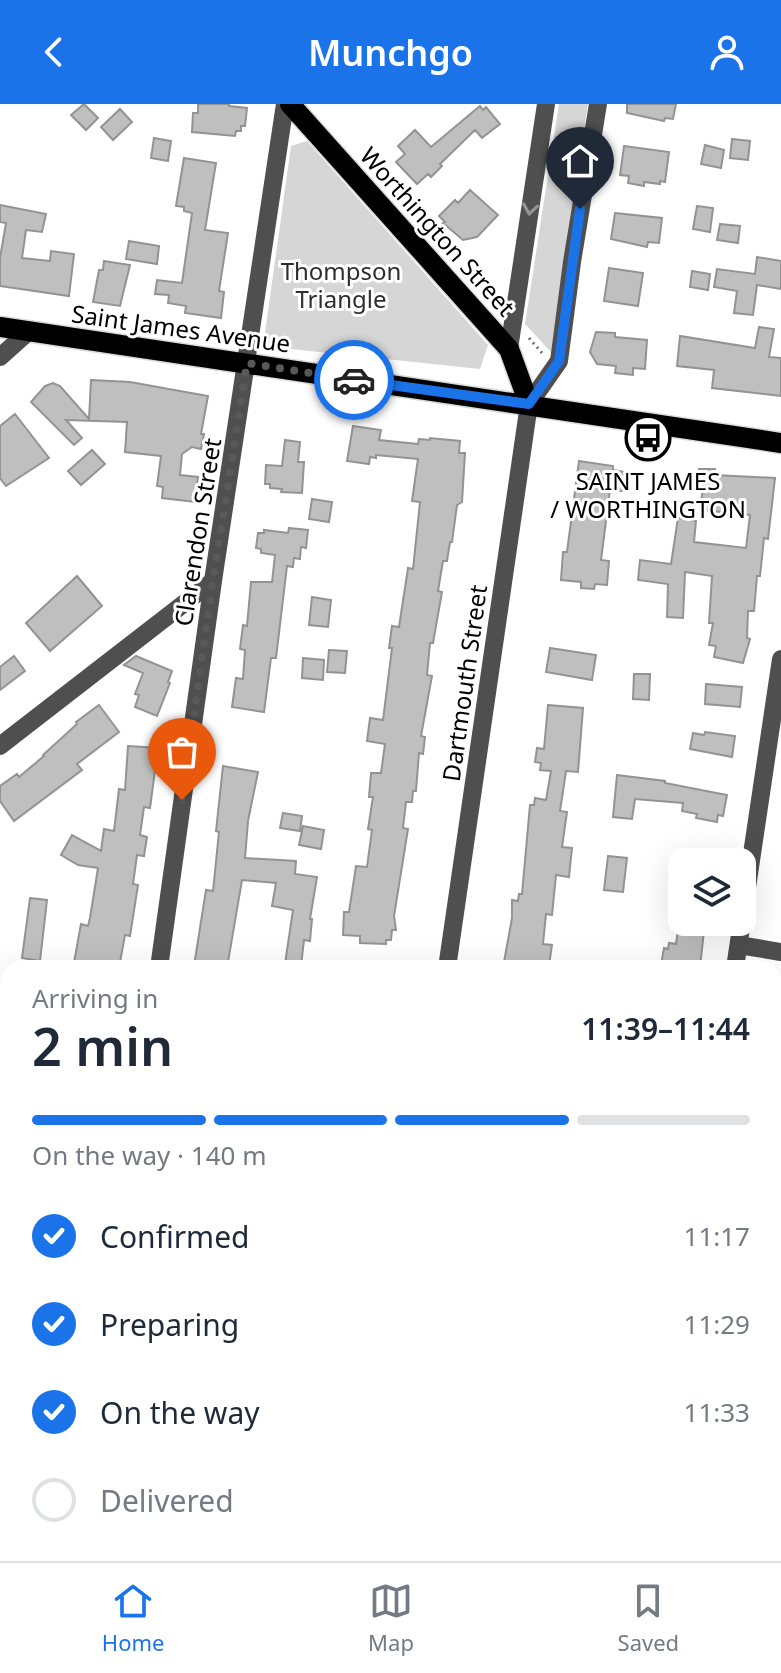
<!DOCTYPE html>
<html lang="en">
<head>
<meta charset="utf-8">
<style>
	body { margin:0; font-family:"Noto Sans",sans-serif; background:#f2f2f3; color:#1f2937; height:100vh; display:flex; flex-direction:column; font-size:30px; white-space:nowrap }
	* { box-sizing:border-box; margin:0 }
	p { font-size:26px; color:#747a83 }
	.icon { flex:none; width:44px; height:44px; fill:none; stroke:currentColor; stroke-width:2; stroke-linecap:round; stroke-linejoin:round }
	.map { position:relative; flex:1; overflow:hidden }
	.details { position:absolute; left:0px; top:856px; width:782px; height:602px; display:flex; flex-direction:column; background:#fff; border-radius:24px 24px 0 0; box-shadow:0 8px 32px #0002 }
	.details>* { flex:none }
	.fabs { position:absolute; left:668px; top:744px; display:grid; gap:16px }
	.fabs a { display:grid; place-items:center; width:88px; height:88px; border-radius:16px; background:#fff; box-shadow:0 8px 32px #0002; font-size:40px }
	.pin { position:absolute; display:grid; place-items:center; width:68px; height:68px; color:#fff; margin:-82px -34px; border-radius:50% 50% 50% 0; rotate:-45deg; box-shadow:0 0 8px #0007 }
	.pin .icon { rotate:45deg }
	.courier { position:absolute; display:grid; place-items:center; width:80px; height:80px; margin:-40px; border:6px solid #1a73e8; border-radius:50%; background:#fff; color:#222; box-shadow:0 2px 10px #0007 }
	.headline em { font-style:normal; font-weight:600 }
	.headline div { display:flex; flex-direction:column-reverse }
	.headline { display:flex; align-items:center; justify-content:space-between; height:136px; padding:0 32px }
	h1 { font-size:52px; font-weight:600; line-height:60px }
	.bar { display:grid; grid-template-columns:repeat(4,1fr); gap:12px 8px; align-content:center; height:96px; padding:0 32px }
	.bar i { height:10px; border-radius:6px; background:#e0e1e3 }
	.bar .selected { background:#1a73e8 }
	.bar p { grid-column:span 4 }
	ol { padding:0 32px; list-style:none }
	li { display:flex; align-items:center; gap:24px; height:88px }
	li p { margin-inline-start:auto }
	li .icon { padding:8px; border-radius:50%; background:#1a73e8; color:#fff; stroke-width:4 }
	li:last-child { color:#747a83 }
	li i { width:44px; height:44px; border:4px solid #e0e1e3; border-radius:50% }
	header { display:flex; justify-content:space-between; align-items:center; height:104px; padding:0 32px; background:#1a73e8; color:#fff; font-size:36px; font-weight:600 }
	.menu { display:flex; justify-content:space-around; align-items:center; height:112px; border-top:2px solid #e0e1e3; background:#fff; font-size:22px; color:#747a83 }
	.menu a { display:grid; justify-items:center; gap:4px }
	.menu .selected { color:#1a73e8 }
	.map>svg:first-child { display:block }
	.green { fill:#d6d6d6 }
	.building { fill:#bfbfbf; stroke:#939393; stroke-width:2 }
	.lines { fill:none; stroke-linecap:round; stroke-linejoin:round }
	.major-casing { stroke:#dbdbdb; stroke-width:23 }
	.path { stroke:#717171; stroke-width:3; stroke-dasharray:2 4; stroke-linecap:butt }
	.minor { stroke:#4f4f4f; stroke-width:18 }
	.major { stroke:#000; stroke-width:20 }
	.oneway { stroke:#959595 }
	.done { stroke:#595959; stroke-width:8; stroke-dasharray:0 14.4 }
	.route { stroke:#1a73e8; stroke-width:10 }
	.labels { text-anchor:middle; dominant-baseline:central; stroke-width:6; stroke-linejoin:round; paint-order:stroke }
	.street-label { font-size:24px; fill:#000; stroke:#fff }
	.park-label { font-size:24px; fill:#2d2d2d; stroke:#fff }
	.poi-label { font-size:24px; fill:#000; stroke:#fff }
</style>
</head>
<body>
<header><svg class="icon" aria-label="back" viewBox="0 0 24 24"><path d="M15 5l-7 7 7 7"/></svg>Munchgo<svg class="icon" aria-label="person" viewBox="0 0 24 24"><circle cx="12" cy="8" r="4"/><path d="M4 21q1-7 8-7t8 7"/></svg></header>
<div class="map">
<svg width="781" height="1457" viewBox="0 0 781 1457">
	<rect width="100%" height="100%" fill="#fff"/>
	<path class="green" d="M559,0H588L551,248L525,220Z
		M307,37L488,241L480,265L272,243L264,236L291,42Z"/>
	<path class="building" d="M84,0L98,14L86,26L71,11Z
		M198,0H229V2L247,4L245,22H241V27H236L235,32L192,28L193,9H198Z
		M627,0H676L673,15L665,14L664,17L627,9Z
		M480,2L483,6L486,3L500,20L482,34L475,26L440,60L442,62L431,73L428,70L417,80L396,58L405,50L398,42L415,26L431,43Z
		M120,5L132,18L113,36L101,23Z
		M154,34L171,37L168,57L151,54Z
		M732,35L750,37L748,56L730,54Z
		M705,41L724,46L721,64L701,60Z
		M624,42L669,48L665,78L660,77V80L644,78V82L628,79L629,72L620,71Z
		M184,54L216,59L205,126L228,129L219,187L224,188L221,214L185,209L186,202L168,199L169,191L155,190L157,176L182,179L192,109L184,107V103L176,102Z
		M470,86L498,111L477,133L463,136L443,119L445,118L439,112L455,96L458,99Z
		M0,101L46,110L42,128L26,126L22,154L50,157L51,147L74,150L69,192L0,182V154L6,119L0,118Z
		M697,102L713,104L710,128L693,125Z
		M615,109L662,114L659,139L648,138L647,143L611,135Z
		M720,120L740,122L738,139L717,136Z
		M129,137L159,142L157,160L126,155Z
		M757,153L781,157V185L757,181L753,211L734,209L737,187L714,183L717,165L755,170Z
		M104,157L130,161L120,202L93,198L99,166H103Z
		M609,164L643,169L638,202L604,197Z
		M692,167L710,170L708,186L690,183Z
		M759,223L774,225L769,253L781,254V292L712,284L714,266L677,262L680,232L755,244Z
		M596,228L615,229V233L647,236L645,265L633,264V271L615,269L616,262L597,260L590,248Z
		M91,276L130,278L208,292L201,330H204L201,345L192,343L182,350L180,371L198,373L195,398L162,394L163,383L157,382L161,352L125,348L127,318L66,316L82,334L74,341L31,298L45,282L53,279L60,282L89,315Z
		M15,310L49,354L6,382L0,374V322Z
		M353,322L381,326L379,336L418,340L419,335L430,336V334L460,337L459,349H465L462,398L457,401L452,438H450L447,457H443L438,487L442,488L433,539H430L427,571L432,572L421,632L425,633L423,650L419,649L416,687H413L412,698H406L403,724L408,725L394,812L396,826H392L391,836H386V840L360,839V832L343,831L344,808H349L356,762L367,763L372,726L368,725L373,693H369L371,669H381L385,640L367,637L370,614L383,616L392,544H389L392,522L399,523L408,464L413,465L420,398L412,397L418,355L376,351V354L370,353L369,360L347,357Z
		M285,336L300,338L298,358H304L302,389L281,388L282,385L270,384V380H265L266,361L282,362Z
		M92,346L105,360L81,381L68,367Z
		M579,357L613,362V366L625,368L622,387L610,386L601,456L609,457L607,481L595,480L594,485L581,484V478L561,476L563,448H567Z
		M699,365H715V371L775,374L768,435L764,434L760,472H757L754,507H748L747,534L750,535L743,559L714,553L716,542L709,541L713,519H709L712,472L685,468L683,514L667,513L668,480L638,476L640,456L671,460L678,414L696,417L694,438L746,444L750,411L700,406L703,383H697Z
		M312,395L332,398L329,418L309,415Z
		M289,424L308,426L306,444L301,443L300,455L294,454L293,463L287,462L276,554H271L264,608L232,603L236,574L243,575L245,546L240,545L243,521L247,522L251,478H272L275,451L261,449V445L256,444L258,429H264V426L288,429Z
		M77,472L102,502L50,547L26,519Z
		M312,493L331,496L328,523L309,521Z
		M550,544L596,551L592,576L546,568Z
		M329,546L347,547L345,569L327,568Z
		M14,552L25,567L0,586V563Z
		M136,552L172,567L168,578L170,579L157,612L135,603L139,591L135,590L143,569L124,561Z
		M303,554L324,556L323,576L302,574Z
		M634,570H650L649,596L633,595Z
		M706,580L742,583L740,603L705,600Z
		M99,601L119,628L77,660L82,666L14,717L0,697V682L17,670L19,673L44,652L43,651L77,620L76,618Z
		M548,601L583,604L578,668L566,667L560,707L567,708L562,743L572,744L569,773L556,771L552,811L546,810L543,840L552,841L549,861L538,859L537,864L504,858L512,814V796L518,797L519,790H522L530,701H534L535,694L546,696L551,667L540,666L541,659L535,658L537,644L544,645Z
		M705,628L735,632L732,653L690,645L693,629L704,631Z
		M128,642L158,644L150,704L144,703L140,731L147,733L144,752L137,751L133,780L138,781L130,832L125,831L119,864H73L81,820L88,822L90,814L98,764L78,761L61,751L72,731L101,747L104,725L114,727L119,685L125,686Z
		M223,662L258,668L248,717L245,754L296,757L295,770L317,773L310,815H312L310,837L304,836L301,862L285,860L293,806L272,802L276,779L242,776L227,864L194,862L206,786L213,787L219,728L216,727Z
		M617,671L665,677V679L727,691L723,712L718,711L717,718L696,714L697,710L682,707L683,699L635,695L632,715L613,713Z
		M283,709L302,712L300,727L280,724Z
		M303,722L324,726L321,745L299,741Z
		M608,752L627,754L623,788L604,786Z
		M30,794L47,796L40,857L22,854Z
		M679,818H705L700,863L661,861L664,844L668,845L669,839L676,840Z"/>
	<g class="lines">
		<g class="major-casing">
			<path id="major" d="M290,0L509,245L529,300
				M0,223L781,339
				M0,1028L8,1034
				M698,1450L709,1457"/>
		</g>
		<path class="path" d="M529,234L542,249"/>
		<path class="minor" d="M509,245L546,0
			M0,253L28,228
			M0,642L213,477
			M739,841L781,848
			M159,864L213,477L285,0
			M447,864L529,300L559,257L572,158L598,0
			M735,864L781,555
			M0,1056L8,1051
			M774,1100H781
			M0,1156L8,1171
			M0,1332L8,1327
			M511,1450L515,1457
			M195,1457L207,1450
			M641,1457L654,1450"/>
		<use href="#major" class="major"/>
	</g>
	<defs><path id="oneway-chevron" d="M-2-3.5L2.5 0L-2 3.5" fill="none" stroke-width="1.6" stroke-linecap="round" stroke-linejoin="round" transform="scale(2)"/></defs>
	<use class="oneway" href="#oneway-chevron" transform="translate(530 105) rotate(99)"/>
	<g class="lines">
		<path class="done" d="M182,696L213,477L247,259L354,276"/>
		<path class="route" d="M354,276L529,300L559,257L580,105"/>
	</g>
	<defs>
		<g id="bus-ring" transform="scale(2.3)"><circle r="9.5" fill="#fff" stroke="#000" stroke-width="1.5"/><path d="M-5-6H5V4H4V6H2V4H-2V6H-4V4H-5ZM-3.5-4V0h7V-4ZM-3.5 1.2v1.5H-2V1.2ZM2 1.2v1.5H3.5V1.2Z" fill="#000"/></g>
	</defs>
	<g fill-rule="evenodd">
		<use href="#bus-ring" x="648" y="334"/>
	</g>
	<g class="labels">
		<g class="street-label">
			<text transform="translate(438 127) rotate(48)">Worthington Street</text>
			<text transform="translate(181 224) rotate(8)">Saint James Avenue</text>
			<text transform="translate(197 428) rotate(-81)">Clarendon Street</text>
			<text transform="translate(464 579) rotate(-82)">Dartmouth Street</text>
		</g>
		<g class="park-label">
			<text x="341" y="166">Thompson<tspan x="341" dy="28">Triangle</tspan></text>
		</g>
		<g class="poi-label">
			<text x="648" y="376">SAINT JAMES<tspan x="648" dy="28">/ WORTHINGTON</tspan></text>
		</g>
	</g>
</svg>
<div class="fabs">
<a><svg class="icon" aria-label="layers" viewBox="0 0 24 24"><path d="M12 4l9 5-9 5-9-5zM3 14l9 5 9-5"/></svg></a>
</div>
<div class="pin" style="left:182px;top:696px;background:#ea580c"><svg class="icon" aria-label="bag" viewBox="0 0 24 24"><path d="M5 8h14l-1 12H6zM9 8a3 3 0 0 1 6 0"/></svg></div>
<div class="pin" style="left:580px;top:105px;background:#1f2937"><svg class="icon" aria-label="home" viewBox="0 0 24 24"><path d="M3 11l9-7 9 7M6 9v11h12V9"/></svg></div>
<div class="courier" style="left:354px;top:276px"><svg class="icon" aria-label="car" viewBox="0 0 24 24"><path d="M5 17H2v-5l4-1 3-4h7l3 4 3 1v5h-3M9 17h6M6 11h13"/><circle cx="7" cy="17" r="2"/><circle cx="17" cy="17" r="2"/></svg></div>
<section class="details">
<div class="headline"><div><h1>2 min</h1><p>Arriving in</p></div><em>11:39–11:44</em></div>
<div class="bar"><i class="selected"></i><i class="selected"></i><i class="selected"></i><i></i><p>On the way · 140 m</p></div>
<ol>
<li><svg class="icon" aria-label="check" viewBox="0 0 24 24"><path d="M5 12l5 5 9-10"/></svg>Confirmed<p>11:17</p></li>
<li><svg class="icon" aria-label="check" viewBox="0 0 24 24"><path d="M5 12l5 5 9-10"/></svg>Preparing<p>11:29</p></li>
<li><svg class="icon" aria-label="check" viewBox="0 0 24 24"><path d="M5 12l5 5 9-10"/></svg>On the way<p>11:33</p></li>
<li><i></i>Delivered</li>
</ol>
</section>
</div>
<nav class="menu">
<a class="selected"><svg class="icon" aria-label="home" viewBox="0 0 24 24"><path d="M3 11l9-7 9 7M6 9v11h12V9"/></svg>Home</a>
<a><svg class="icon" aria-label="map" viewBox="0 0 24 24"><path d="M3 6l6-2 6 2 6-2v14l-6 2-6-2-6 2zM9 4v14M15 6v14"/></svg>Map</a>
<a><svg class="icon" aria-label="saved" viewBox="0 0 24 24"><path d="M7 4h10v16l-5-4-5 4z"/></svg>Saved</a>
</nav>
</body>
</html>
